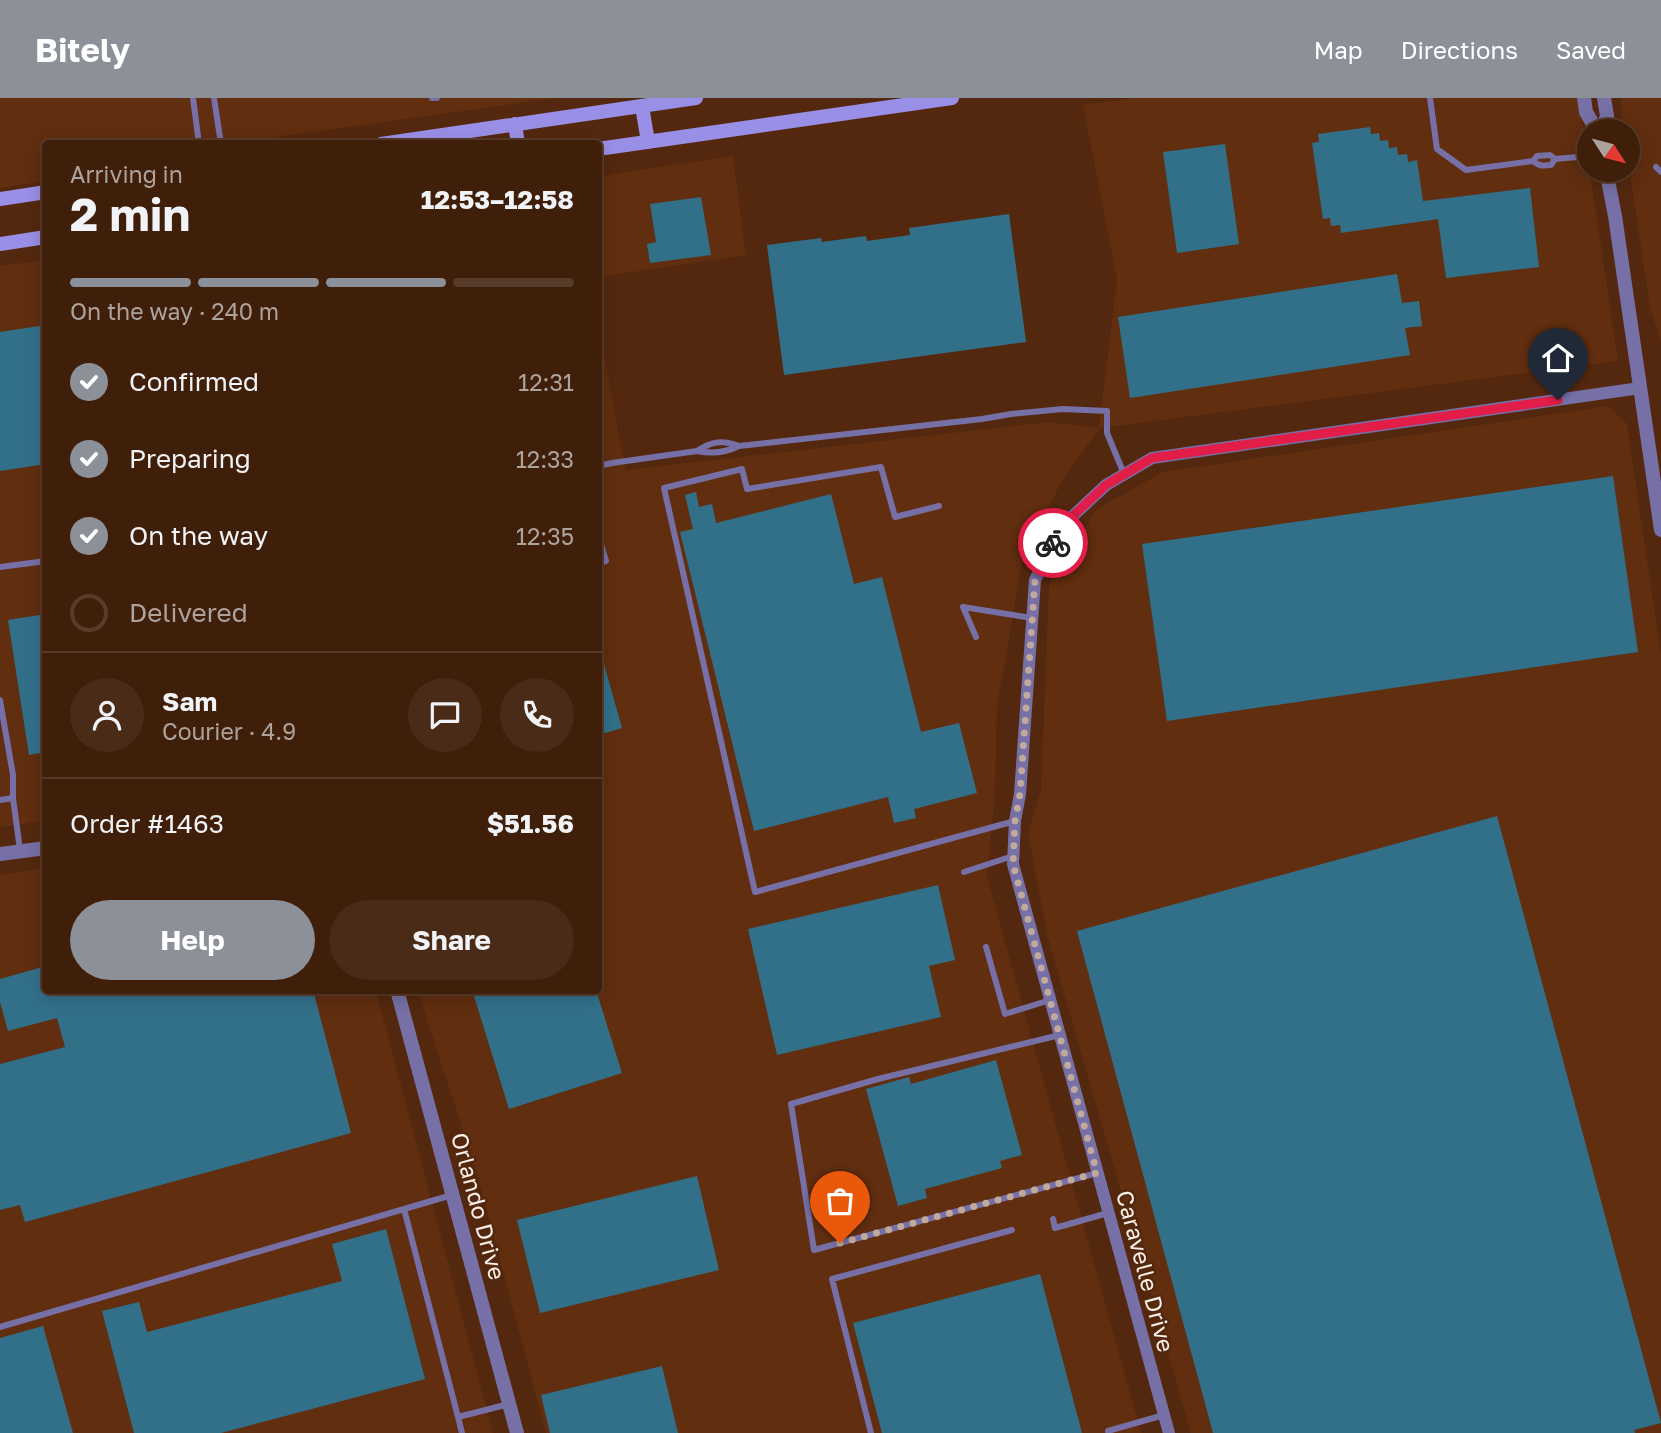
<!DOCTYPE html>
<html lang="en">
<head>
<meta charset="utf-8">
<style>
	body { margin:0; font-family:"Golos Text",sans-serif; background:#4a2b18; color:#f1f3f6; height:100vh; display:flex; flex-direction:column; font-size:26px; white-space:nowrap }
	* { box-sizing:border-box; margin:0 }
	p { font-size:23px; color:#ada29c }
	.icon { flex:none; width:38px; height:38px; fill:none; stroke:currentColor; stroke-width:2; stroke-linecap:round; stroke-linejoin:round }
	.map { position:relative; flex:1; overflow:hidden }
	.drawer { position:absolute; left:42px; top:42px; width:560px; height:854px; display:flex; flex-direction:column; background:#3f1e0a; border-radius:7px; box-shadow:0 4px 18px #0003,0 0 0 2px #583c2b }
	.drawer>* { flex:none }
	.needle { width:46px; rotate:126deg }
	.buttons { position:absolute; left:1577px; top:21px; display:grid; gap:14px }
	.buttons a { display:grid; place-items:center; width:63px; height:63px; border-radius:50%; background:#3f1e0a; box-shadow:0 4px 18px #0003,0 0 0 2px #583c2b; font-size:35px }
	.pin { position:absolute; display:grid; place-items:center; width:60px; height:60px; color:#fff; margin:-72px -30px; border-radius:50% 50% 50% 0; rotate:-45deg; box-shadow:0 0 7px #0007 }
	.pin .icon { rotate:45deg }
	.courier { position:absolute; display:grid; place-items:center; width:70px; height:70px; margin:-35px; border:5px solid #e11d48; border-radius:50%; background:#fff; color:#222; box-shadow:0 2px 9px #0007 }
	.headline em { font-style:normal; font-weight:700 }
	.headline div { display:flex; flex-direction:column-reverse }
	.headline { display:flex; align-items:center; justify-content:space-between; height:119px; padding:0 28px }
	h1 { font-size:46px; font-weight:700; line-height:52px }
	.bar { display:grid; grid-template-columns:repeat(4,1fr); gap:10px 7px; align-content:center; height:84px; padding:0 28px }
	.bar i { height:9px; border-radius:5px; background:#583c2b }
	.bar .current { background:#8c9099 }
	.bar p { grid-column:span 4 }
	.line { display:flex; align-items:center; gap:18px; padding:0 28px; border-top:2px solid #583c2b }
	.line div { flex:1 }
	.round { display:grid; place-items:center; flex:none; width:74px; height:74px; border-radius:37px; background:#4a2b18 }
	ol { padding:0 28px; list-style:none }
	li { display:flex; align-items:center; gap:21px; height:77px }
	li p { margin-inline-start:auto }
	li .icon { padding:7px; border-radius:50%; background:#8c9099; color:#fff; stroke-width:4 }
	li:last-child { color:#ada29c }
	li i { width:38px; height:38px; border:4px solid #583c2b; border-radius:50% }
	.button { display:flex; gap:14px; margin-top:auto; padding:14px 28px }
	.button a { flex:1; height:80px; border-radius:42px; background:#8c9099; color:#fff; font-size:28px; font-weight:700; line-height:80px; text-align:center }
	.button a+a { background:#4a2b18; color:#f1f3f6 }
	header { display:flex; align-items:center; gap:42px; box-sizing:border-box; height:98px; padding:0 35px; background:#8c9099; color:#fff }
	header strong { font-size:33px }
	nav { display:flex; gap:38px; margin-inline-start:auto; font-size:24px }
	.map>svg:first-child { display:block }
	.built { fill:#612e0f }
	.building { fill:#32708a }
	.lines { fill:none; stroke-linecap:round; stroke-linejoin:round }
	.service { stroke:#7670a7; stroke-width:6 }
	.minor { stroke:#7670a7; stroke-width:12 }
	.tertiary { stroke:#7670a7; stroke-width:14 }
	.secondary { stroke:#9a8fe7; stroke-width:14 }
	.done { stroke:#c1a99c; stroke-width:7; stroke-dasharray:0 12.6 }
	.route { stroke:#e11d48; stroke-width:9 }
	.labels { text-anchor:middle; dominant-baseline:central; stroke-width:5; stroke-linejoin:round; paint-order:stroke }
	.street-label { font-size:23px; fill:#fbefe9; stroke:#54280e }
</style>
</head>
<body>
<header>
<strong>Bitely</strong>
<nav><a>Map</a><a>Directions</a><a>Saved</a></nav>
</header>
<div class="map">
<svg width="1661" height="1335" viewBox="0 0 1661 1335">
	<rect width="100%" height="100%" fill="#54280e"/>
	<path class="built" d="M0,0H556L233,45L46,46L45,83L0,90Z
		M1134,0H1579L1618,263L1100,330L1062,382L1022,465L997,609L995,694L987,779L1141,1335H546L480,1086L418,893L598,892L599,227L625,372L1048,324L1099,330L1117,181L1083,7Z
		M1621,0H1661V244L1650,210L1628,62V33H1623L1622,26Z
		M733,58L746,157L599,179V78Z
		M45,162V723L0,729V168Z
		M1608,308L1627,326L1661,557V1335H1191L1047,837L1028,735L1041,692L1049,487L1097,411L1163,374Z
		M45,770L46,892L376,893L493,1335H0V777Z"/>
	<path class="building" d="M1370,29L1371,36L1379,35L1380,43L1388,42L1389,50L1397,49L1398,57L1407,56L1408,64L1417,62L1423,103L1530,90L1539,169L1446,180L1438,121L1341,135L1340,127L1331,128L1330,120L1323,121L1312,45L1319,44L1318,36Z
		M1225,46L1239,146L1177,155L1163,54Z
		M701,99L711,157L650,165L647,146L656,144L650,106Z
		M1009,116L1026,244L784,277L767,147L821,140L822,144L866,138L867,143L910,137L909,130Z
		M1397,176L1402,205L1419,203L1422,228L1405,230L1410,257L1130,300L1118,219Z
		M46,227V366L0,373V234Z
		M1613,378L1638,554L1167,623L1142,446Z
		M696,394L699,409L712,406L716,425L831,396L854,486L882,479L921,634L959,625L977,695L914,711L916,720L894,725L888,699L754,733L680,434L693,431L685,397Z
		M46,516V654L29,657L8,522Z
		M598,559H602L622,630L598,637Z
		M1497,718L1661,1325L1634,1332L1635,1335H1213L1077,833Z
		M938,787L955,862L929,868L941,919L777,957L748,831Z
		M46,868V892H313L351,1035L25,1124L20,1107L0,1112V966L65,949L57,920L8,933L0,904V881Z
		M492,892H596L622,975L509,1011L474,898Z
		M996,962L1022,1057L1000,1063L1002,1070L925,1091L927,1100L898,1108L866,991L909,979L911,986Z
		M697,1078L719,1172L540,1215L517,1122Z
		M386,1131L425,1281L221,1335H134L102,1213L139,1204L147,1234L342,1183L332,1146Z
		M1040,1176L1082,1335H882L853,1225Z
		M43,1228L73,1335H0V1240Z
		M662,1268L678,1335H550L541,1297Z"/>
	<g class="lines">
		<path class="service" d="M193,0L199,46
			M214,0L221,46
			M432,0H437
			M1430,0L1437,51L1466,72L1533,63L1537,58L1550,57L1555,61L1589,58
			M1533,63C1539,68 1542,68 1551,67L1555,61
			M1656,69L1661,74
			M697,353C712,343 723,342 739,348
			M598,368L612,365L697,353C712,356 725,355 739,348L982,321L1011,316L1063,311L1107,313V335L1124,376
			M939,408L895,419L881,369L747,391L742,371L664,390L755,794L1015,723
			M598,436L606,463L598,466
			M0,469L46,463
			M976,539L963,509L1032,520
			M0,602L13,677V700
			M0,702L13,700L20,752
			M964,774L1013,758
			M986,849L1005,916L1050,902
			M1060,937L878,981L791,1006L814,1152L1097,1075
			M404,1111L458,1319
			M1053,1121L1055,1130L1108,1115
			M0,1229L452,1097
			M1108,1333L1164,1317
			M462,1335L458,1319L509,1306
			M871,1335L832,1181L1012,1132"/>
		<path class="minor" d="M1169,1335L1013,766L1015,723L1020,696L1035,482L1061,429L1106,387L1152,360L1640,290"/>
		<path class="tertiary" d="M1584,0L1586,14L1597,33
			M1602,33L1607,18L1604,0
			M1606,72L1615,118L1661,432
			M0,756L46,750
			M397,892L517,1335"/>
		<path class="secondary" d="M642,8L648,44
			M515,26L518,46
			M381,46L696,0
			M598,51L952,0
			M0,101L46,94
			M0,146L46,139"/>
	</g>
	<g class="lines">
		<path class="done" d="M840,1145L1097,1075L1013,766L1015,723L1020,696L1035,482L1053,445"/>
		<path class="route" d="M1053,445L1061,429L1106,387L1152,360L1558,302"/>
	</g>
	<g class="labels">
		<g class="street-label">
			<text transform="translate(479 1108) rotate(75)">Orlando Drive</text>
			<text transform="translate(1146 1173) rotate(75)">Caravelle Drive</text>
		</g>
	</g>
</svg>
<div class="buttons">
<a><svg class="needle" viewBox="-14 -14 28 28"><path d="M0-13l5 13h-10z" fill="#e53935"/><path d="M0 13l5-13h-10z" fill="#ada29c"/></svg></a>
</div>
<div class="pin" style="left:840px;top:1145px;background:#ea580c"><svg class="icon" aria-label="bag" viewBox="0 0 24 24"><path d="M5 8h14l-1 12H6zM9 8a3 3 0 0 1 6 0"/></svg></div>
<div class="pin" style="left:1558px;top:302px;background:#1f2937"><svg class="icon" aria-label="home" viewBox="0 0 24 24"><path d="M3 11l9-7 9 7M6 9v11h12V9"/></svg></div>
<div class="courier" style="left:1053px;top:445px"><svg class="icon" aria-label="bike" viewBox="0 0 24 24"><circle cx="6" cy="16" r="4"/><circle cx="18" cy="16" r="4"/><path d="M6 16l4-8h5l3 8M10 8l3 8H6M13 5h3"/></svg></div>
<section class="drawer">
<div class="headline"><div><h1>2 min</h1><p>Arriving in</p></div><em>12:53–12:58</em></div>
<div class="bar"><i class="current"></i><i class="current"></i><i class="current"></i><i></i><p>On the way · 240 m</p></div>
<ol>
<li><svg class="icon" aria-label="check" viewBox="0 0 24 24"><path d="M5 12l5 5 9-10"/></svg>Confirmed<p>12:31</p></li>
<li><svg class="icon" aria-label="check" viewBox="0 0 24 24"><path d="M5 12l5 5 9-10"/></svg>Preparing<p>12:33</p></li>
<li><svg class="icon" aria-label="check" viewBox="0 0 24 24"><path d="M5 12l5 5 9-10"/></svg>On the way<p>12:35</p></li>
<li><i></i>Delivered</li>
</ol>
<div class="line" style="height:126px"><a class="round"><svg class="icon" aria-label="person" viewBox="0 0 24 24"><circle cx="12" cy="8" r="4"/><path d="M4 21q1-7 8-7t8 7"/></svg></a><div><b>Sam</b><p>Courier · 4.9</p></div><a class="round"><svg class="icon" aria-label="chat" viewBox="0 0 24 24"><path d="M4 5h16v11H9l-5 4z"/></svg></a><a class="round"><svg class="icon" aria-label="phone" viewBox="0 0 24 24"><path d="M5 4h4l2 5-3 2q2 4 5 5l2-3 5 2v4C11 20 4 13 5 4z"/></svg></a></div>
<div class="line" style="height:91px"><div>Order #1463</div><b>$51.56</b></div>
<div class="button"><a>Help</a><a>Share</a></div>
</section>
</div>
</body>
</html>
